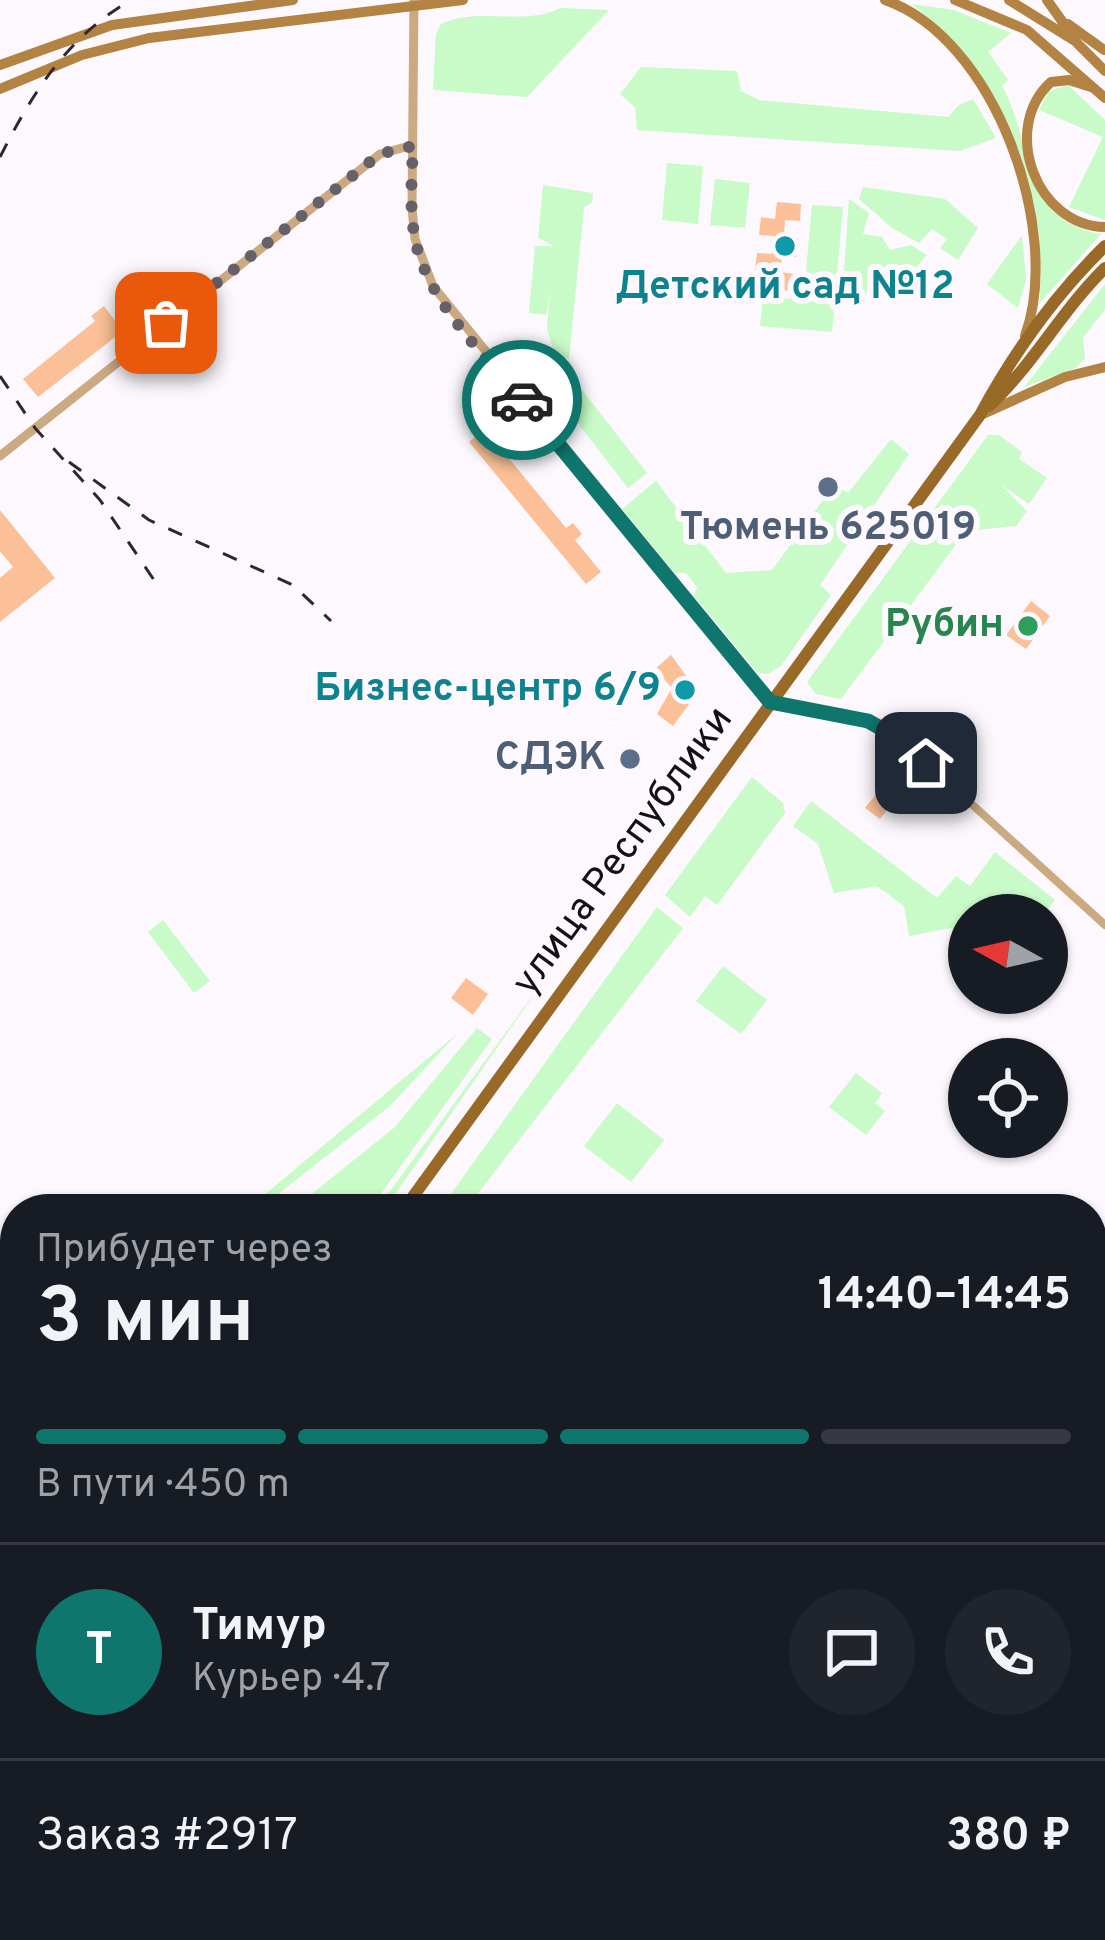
<!DOCTYPE html>
<html lang="ru">
<head>
<meta charset="utf-8">
<style>
	body { margin:0; font-family:Overpass,sans-serif; background:#20242c; color:#f1f3f6; height:100vh; display:flex; flex-direction:column; font-size:45px; white-space:nowrap }
	* { box-sizing:border-box; margin:0 }
	p { font-size:39px; color:#9ea1a6 }
	.icon { flex:none; width:66px; height:66px; fill:none; stroke:currentColor; stroke-width:2; stroke-linecap:round; stroke-linejoin:round }
	.map { position:relative; flex:1; overflow:hidden }
	.drawer { position:absolute; left:0px; top:1194px; width:1107px; height:747px; display:flex; flex-direction:column; background:#171b24; border-radius:48px 48px 0 0; box-shadow:0 3px 9px #0004 }
	.drawer>* { flex:none }
	.needle { width:78px; rotate:278deg }
	.buttons { position:absolute; left:948px; top:894px; display:grid; gap:24px }
	.buttons a { display:grid; place-items:center; width:120px; height:120px; border-radius:50%; background:#171b24; box-shadow:0 3px 9px #0004; font-size:60px }
	.pin { position:absolute; display:grid; place-items:center; width:102px; height:102px; color:#fff; margin:-51px; border-radius:24px; box-shadow:0 6px 18px #0006 }
	.courier { position:absolute; display:grid; place-items:center; width:120px; height:120px; margin:-60px; border:9px solid #0f766e; border-radius:50%; background:#fff; color:#222; box-shadow:0 3px 15px #0007 }
	.summary em { font-style:normal; font-weight:700 }
	.summary div { display:flex; flex-direction:column-reverse }
	.summary { display:flex; align-items:center; justify-content:space-between; height:204px; padding:0 36px }
	h1 { font-size:78px; font-weight:700; line-height:90px }
	.bar { display:grid; grid-template-columns:repeat(4,1fr); gap:18px 12px; align-content:center; height:144px; padding:0 36px }
	.bar i { height:15px; border-radius:9px; background:#363941 }
	.bar .current { background:#0f766e }
	.bar p { grid-column:span 4 }
	.line { display:flex; align-items:center; gap:30px; padding:0 36px; border-top:3px solid #363941 }
	.line div { flex:1 }
	.round { display:grid; place-items:center; flex:none; width:126px; height:126px; border-radius:63px; background:#20242c }
	.map>svg:first-child { display:block }
	.green { fill:#c8fbc7 }
	.building { fill:#fbc097 }
	.lines { fill:none; stroke-linecap:round; stroke-linejoin:round }
	.minor { stroke:#cbaa82; stroke-width:8 }
	.tertiary { stroke:#cbaa82; stroke-width:9 }
	.secondary { stroke:#b28343; stroke-width:10 }
	.primary { stroke:#986927; stroke-width:12 }
	.rail { stroke:#2e2730; stroke-width:3; stroke-dasharray:15 15; stroke-linecap:butt }
	.secondary-bridge { stroke:#b28343; stroke-width:10 }
	.done { stroke:#666168; stroke-width:12; stroke-dasharray:0 21.6 }
	.route { stroke:#0f766e; stroke-width:15 }
	.culture-dot { fill:#0f9aa8; stroke:#fcf8fd; stroke-width:4.5 }
	.service-dot { fill:#5c6f8a; stroke:#fcf8fd; stroke-width:4.5 }
	.leisure-dot { fill:#2e9e5b; stroke:#fcf8fd; stroke-width:4.5 }
	.labels { text-anchor:middle; dominant-baseline:central; stroke-width:12; stroke-linejoin:round; paint-order:stroke }
	.culture-label { font-size:39px; font-weight:bold; fill:#0d838f; stroke:#fcf8fd }
	.service-label { font-size:39px; font-weight:bold; fill:#4e5e75; stroke:#fcf8fd }
	.leisure-label { font-size:39px; font-weight:bold; fill:#27864d; stroke:#fcf8fd; text-anchor:end }
	.street-label { font-size:39px; fill:#160f18; stroke:#fcf8fd }
</style>
</head>
<body>
<div class="map">
<svg width="1105" height="1940" viewBox="0 0 1105 1940">
	<rect width="100%" height="100%" fill="#fcf8fd"/>
	<path class="green" d="M911,4L954,10L1011,33L988,52L1008,80L1002,86C1035,144 1017,219 1101,234L1039,304C1050,193 1003,70 911,4Z
		M560,8L609,10L527,97L433,90L436,34L441,24C480,6 523,27 560,8Z
		M641,67L737,71L741,91L759,100L948,117L959,105L973,99L996,138L960,151L637,130L635,107L620,94Z
		M1068,85L1105,120V220L1069,207L1103,137L1039,110L1049,91Z
		M667,163L703,166L698,224L662,220Z
		M715,179L750,183L745,228L710,225Z
		M543,185L593,193L592,202L584,208L569,359L555,355L547,329L550,290L546,315L529,313L535,246H554L538,238Z
		M863,187L945,199L978,228L958,260L940,248L947,239L932,229L919,243L892,228L859,199Z
		M849,199L869,213L863,234L882,237L890,250L911,245L927,255L905,281L898,276L888,289L872,285L861,301L842,299Z
		M812,205L843,207L835,297L804,294Z
		M1022,235L1026,280L1018,308L987,284Z
		M1105,284V309L1083,338L1085,358L1076,368L1024,387Z
		M763,296L835,303L832,332L760,326Z
		M575,381L647,473L628,488L560,400Z
		M988,435H999L1022,452L1019,459L1047,478L1029,504L1001,485L1027,511L1016,526L966,531L841,699L816,694L807,682Z
		M891,439L909,454L820,585L831,595L781,666L768,674L758,673L694,596L697,587L686,573H675L622,509L656,481L726,573L772,570L834,485L848,493Z
		M752,777L783,803L785,813L717,905L705,896L690,917L665,895Z
		M811,801L937,898L956,876L970,886L995,852L1055,900L1044,915H969V952L964,948L968,941L951,928L909,936L904,906L877,886L834,893L818,844L793,826Z
		M657,907L683,928L466,1209H440Z
		M163,920L210,981L194,993L148,932Z
		M723,966L767,1000L741,1034L696,1001Z
		M547,976L385,1209H377Z
		M477,1028L492,1039L370,1209H293L395,1127Z
		M458,1033L390,1106L263,1206L258,1200Z
		M856,1073L882,1093L875,1103L885,1111L866,1135L829,1107Z
		M617,1103L664,1140L631,1182L584,1146Z
		M0,1891L15,1897V1926H73L99,1940H0Z"/>
	<path class="building" d="M777,202L801,204L800,221L785,220L784,237L798,238L796,257L782,256L780,272L794,274L793,291L769,289L770,271L755,270L757,253L772,254L774,236L759,235L761,217L775,219Z
		M104,306L123,331L38,397L23,379L95,321L91,316Z
		M485,429L566,528L573,523L582,534L575,540L601,572L586,584L469,442Z
		M0,510L55,578L0,622V578L13,567L0,551Z
		M1031,601L1050,616L1026,649L1006,635Z
		M671,655L698,692L673,726L657,714L672,688L655,669Z
		M889,778L903,790L880,819L865,808Z
		M466,978L488,994L473,1015L451,998Z"/>
	<g class="lines">
		<path class="minor" d="M771,703L868,721L900,739L1105,925"/>
		<path class="tertiary" d="M414,0L412,208L415,239L433,286L770,702
			M0,456L380,154L413,145
			M1092,1517L1105,1503
			M691,1940L705,1926"/>
		<path class="secondary" d="M885,0C995,38 1063,231 1025,336
			M955,0L1027,30L1105,98
			M1009,0L1075,41L1105,71
			M1047,0L1074,38
			M1068,24L1104,50
			M0,65L112,25L293,0
			M1094,88L1069,80L1051,82C1000,128 1036,226 1105,227
			M0,89L82,55L149,38L463,0
			M983,414L1065,377L1105,367
			M0,1581L15,1590
			M0,1868L15,1875
			M104,1926L128,1940
			M132,1926L142,1940
			M155,1926L166,1940
			M169,1926L173,1940"/>
		<path class="primary" d="M989,406C1033,365 1062,310 1105,268
			M404,1209L980,415C1014,352 1053,297 1105,246"/>
		<path class="rail" d="M0,157C33,92 67,37 131,0
			M0,376L35,428L100,500L154,580
			M69,462L149,520L293,585L331,621
			M1092,1614L1105,1601
			M805,1940L818,1926"/>
		<path class="secondary-bridge" d="M0,1728L15,1747
			M0,1751L15,1770"/>
	</g>
	<g class="lines">
		<path class="done" d="M166,323L380,154L413,146C412,176 409,208 415,239C427,301 483,353 522,400"/>
		<path class="route" d="M522,400L770,702L868,721L900,739L926,763"/>
	</g>
	<g class="culture-dot">
		<circle cx="785" cy="246" r="12"/>
		<circle cx="685" cy="690" r="12"/>
	</g>
	<g class="service-dot">
		<circle cx="828" cy="487" r="12"/>
		<circle cx="630" cy="759" r="12"/>
	</g>
	<circle class="leisure-dot" cx="1028" cy="626" r="12"/>
	<g class="labels">
		<g class="culture-label">
			<text x="785" y="288">Детский сад №12</text>
			<text x="661" y="690" text-anchor="end">Бизнес-центр 6/9</text>
		</g>
		<g class="service-label">
			<text x="828" y="529">Тюмень 625019</text>
			<text x="606" y="759" text-anchor="end">СДЭК</text>
		</g>
		<g class="leisure-label">
			<text x="1004" y="626">Рубин</text>
		</g>
		<g class="street-label">
			<text transform="translate(624 852) rotate(-54)">улица Республики</text>
		</g>
	</g>
</svg>
<div class="buttons">
<a><svg class="needle" viewBox="-14 -14 28 28"><path d="M0-13l5 13h-10z" fill="#e53935"/><path d="M0 13l5-13h-10z" fill="#9ea1a6"/></svg></a>
<a><svg class="icon" aria-label="locate" viewBox="0 0 24 24"><circle cx="12" cy="12" r="6"/><path d="M12 2v4M12 18v4M2 12h4M18 12h4"/></svg></a>
</div>
<div class="pin" style="left:166px;top:323px;background:#ea580c"><svg class="icon" aria-label="bag" viewBox="0 0 24 24"><path d="M5 8h14l-1 12H6zM9 8a3 3 0 0 1 6 0"/></svg></div>
<div class="pin" style="left:926px;top:763px;background:#1f2937"><svg class="icon" aria-label="home" viewBox="0 0 24 24"><path d="M3 11l9-7 9 7M6 9v11h12V9"/></svg></div>
<div class="courier" style="left:522px;top:400px"><svg class="icon" aria-label="car" viewBox="0 0 24 24"><path d="M5 17H2v-5l4-1 3-4h7l3 4 3 1v5h-3M9 17h6M6 11h13"/><circle cx="7" cy="17" r="2"/><circle cx="17" cy="17" r="2"/></svg></div>
<section class="drawer">
<div class="summary"><div><h1>3 мин</h1><p>Прибудет через</p></div><em>14:40–14:45</em></div>
<div class="bar"><i class="current"></i><i class="current"></i><i class="current"></i><i></i><p>В пути · 450 m</p></div>
<div class="line" style="height:216px"><b class="round" style="background:#0f766e;color:#fff">Т</b><div><b>Тимур</b><p>Курьер · 4.7</p></div><a class="round"><svg class="icon" aria-label="chat" viewBox="0 0 24 24"><path d="M4 5h16v11H9l-5 4z"/></svg></a><a class="round"><svg class="icon" aria-label="phone" viewBox="0 0 24 24"><path d="M5 4h4l2 5-3 2q2 4 5 5l2-3 5 2v4C11 20 4 13 5 4z"/></svg></a></div>
<div class="line" style="height:156px"><div>Заказ #2917</div><b>380 ₽</b></div>
</section>
</div>
</body>
</html>
